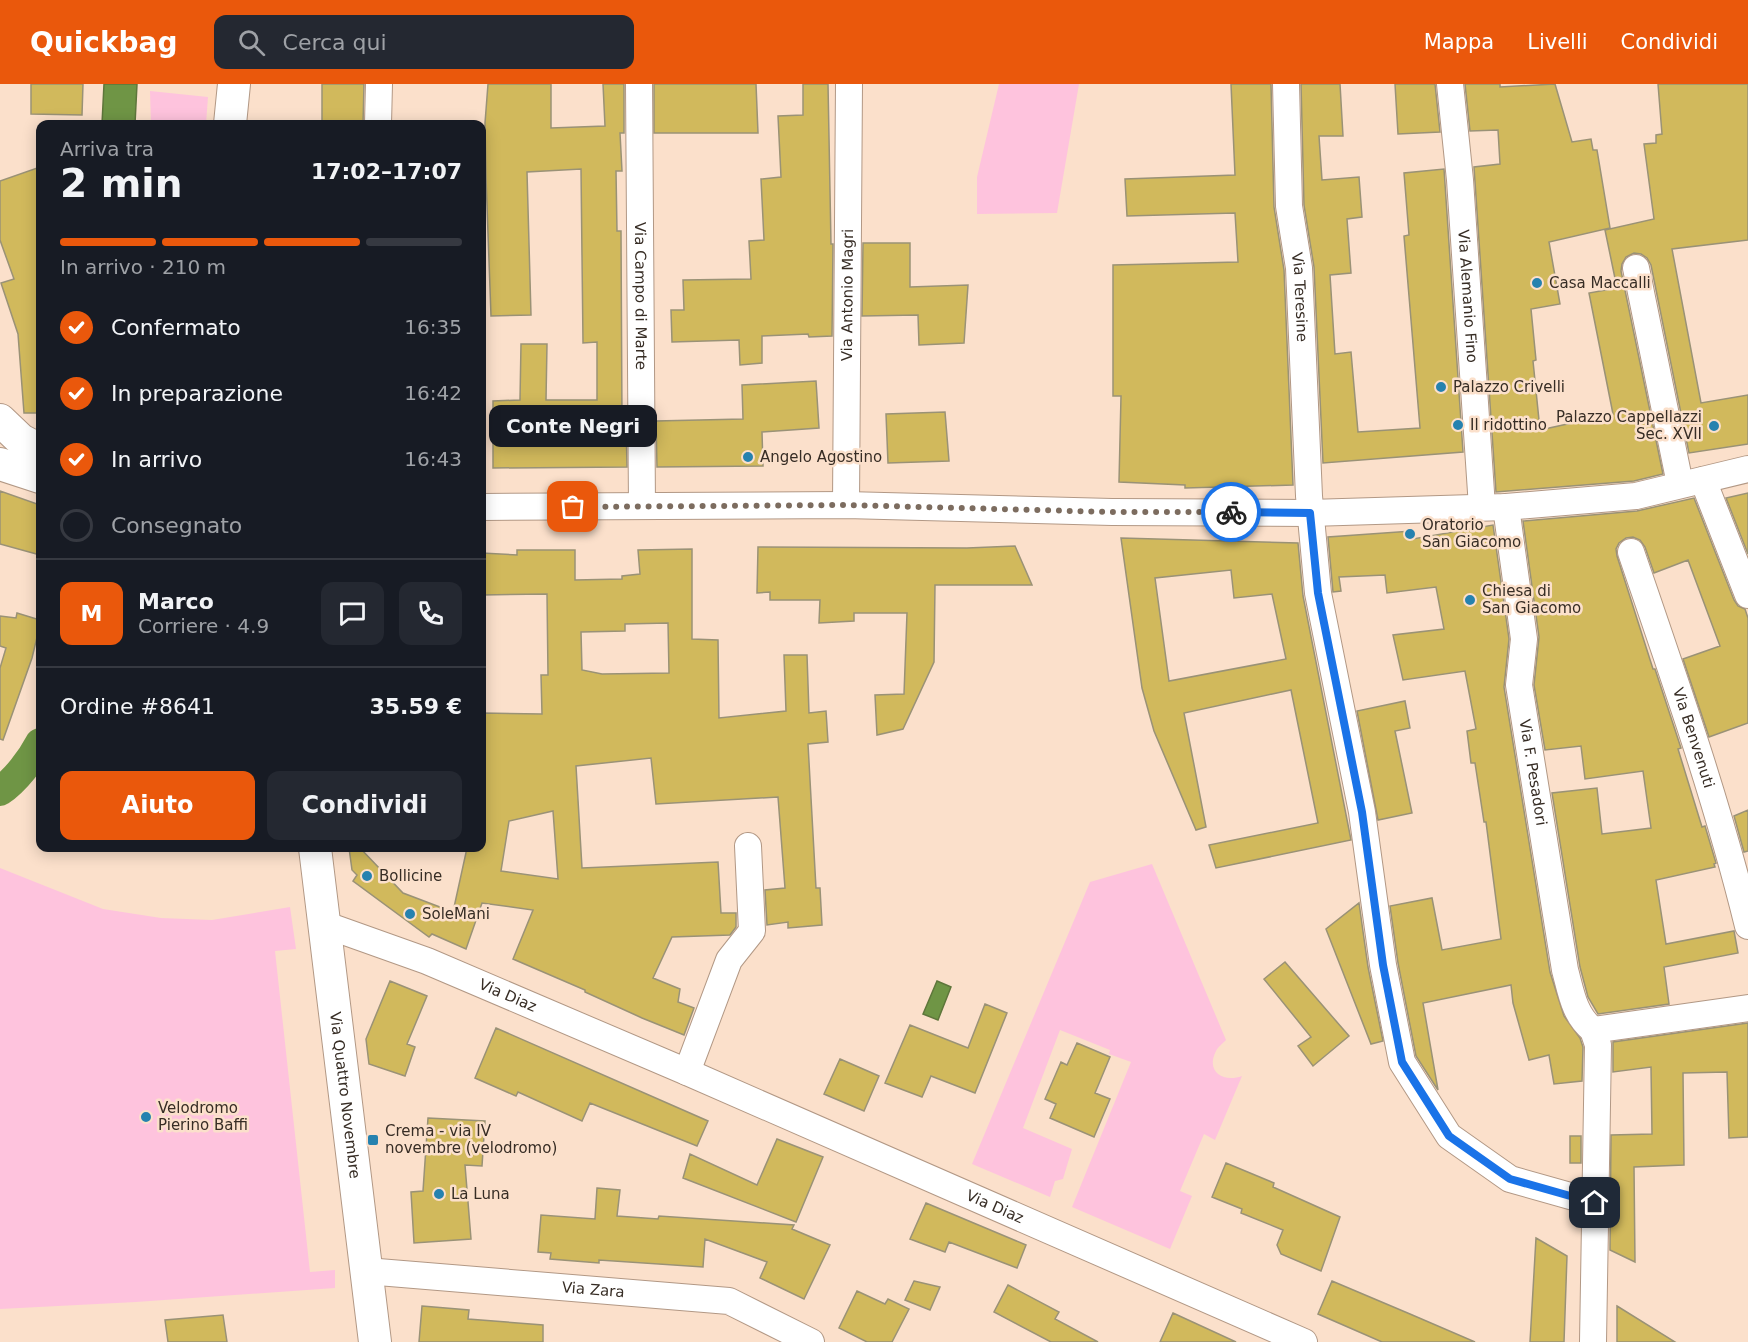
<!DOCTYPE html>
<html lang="it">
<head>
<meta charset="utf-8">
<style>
	body { margin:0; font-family:"DejaVu Sans",sans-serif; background:#242831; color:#f1f3f6; height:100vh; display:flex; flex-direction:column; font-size:22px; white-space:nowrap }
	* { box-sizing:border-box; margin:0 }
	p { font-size:20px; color:#9ea1a6 }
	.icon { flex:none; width:33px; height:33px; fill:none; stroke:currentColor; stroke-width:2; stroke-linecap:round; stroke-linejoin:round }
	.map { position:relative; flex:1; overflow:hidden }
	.sheet { position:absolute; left:36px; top:36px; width:450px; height:732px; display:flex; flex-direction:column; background:#171b24; border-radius:12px; box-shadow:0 3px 15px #0003 }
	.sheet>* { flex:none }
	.pin { position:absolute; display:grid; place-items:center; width:51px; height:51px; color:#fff; margin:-26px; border-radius:12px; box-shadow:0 3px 9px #0006 }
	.courier { position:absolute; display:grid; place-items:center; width:60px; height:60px; margin:-30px; border:4px solid #1a73e8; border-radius:50%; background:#fff; color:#222; box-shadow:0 2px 8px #0007 }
	.bubble { position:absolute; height:42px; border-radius:12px; background:#171b24; box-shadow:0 3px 15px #0003; font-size:20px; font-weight:800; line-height:42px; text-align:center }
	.overview em { font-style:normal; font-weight:800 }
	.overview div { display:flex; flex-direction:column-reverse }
	.overview { display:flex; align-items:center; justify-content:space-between; height:102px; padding:0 24px }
	h1 { font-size:39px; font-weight:800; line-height:45px }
	.bar { display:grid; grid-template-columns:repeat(4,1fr); gap:9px 6px; align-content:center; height:72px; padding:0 24px }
	.bar i { height:8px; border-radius:4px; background:#363941 }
	.bar .selected { background:#ea580c }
	.bar p { grid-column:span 4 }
	.line { display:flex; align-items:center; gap:15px; padding:0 24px; border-top:2px solid #363941 }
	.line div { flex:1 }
	.round { display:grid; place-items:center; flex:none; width:63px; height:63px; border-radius:12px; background:#242831 }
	ol { padding:0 24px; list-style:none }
	li { display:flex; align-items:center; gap:18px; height:66px }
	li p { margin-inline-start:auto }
	li .icon { padding:6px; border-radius:50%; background:#ea580c; color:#fff; stroke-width:4 }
	li:last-child { color:#9ea1a6 }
	li i { width:33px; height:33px; border:3px solid #363941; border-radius:50% }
	.action { display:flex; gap:12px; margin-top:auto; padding:12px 24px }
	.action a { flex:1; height:69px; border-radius:12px; background:#ea580c; color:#fff; font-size:24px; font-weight:800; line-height:69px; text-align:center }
	.action a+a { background:#242831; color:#f1f3f6 }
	header { display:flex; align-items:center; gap:36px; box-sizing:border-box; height:84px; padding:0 30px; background:#ea580c; color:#fff }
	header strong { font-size:28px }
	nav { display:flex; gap:33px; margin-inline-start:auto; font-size:21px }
	.search { width:420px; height:54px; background:#242831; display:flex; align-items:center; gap:15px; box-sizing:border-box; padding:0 21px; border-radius:12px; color:#9ea1a6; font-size:22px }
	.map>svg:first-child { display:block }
	.green { fill:#fec3dd }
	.water { fill:#6f9545; stroke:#5e763b; stroke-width:1.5 }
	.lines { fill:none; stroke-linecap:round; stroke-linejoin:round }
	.canal { stroke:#6f9545; stroke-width:30 }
	.building { fill:#d1b95c; stroke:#9a9276; stroke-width:1.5; fill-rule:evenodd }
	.minor-casing { stroke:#b29885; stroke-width:28 }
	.tertiary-casing { stroke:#b29885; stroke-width:34 }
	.minor { stroke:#fff; stroke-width:26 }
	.tertiary { stroke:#fff; stroke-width:32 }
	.done { stroke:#7c6c5f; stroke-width:6; stroke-dasharray:0 10.8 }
	.route { stroke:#1a73e8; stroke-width:8 }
	.poi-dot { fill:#2682af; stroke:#fbe0cb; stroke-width:2 }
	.labels { text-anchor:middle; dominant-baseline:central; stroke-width:5; stroke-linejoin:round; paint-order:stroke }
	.poi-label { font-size:15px; fill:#372d25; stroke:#fbe0cb; text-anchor:start }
	.street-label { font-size:15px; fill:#372d25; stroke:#fbe0cb }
</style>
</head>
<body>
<header>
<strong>Quickbag</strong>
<div class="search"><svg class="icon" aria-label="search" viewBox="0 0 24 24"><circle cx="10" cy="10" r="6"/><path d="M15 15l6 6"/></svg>Cerca qui</div>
<nav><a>Mappa</a><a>Livelli</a><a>Condividi</a></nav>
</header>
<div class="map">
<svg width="1748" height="1258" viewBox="0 0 1748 1258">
	<rect width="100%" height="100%" fill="#fbe0cb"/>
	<path class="green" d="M999,0H1079L1057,129L977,130V93Z
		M150,7L208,13L206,40H151Z
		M1152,780L1226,956C1223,959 1218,963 1216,967C1205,988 1224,999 1242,992L1215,1056L1204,1050L1180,1107L1192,1112L1170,1165L1072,1123L1131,978L1109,970L1110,966L1060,946L1023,1044L1072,1065L1063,1095L1055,1097L1050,1113L972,1080L1090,798Z
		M0,784L103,825L161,834L212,836L290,823L296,865L275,867L310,1188L335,1186V1204L136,1218L0,1225Z"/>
	<path class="water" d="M104,0H137L135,40H102Z
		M937,897L951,903L938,936L923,930Z"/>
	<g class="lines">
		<path class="canal" d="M0,707C16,696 31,676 40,659"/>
	</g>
	<path class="building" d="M31,0H83L82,31L31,30Z
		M322,0H364L363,40H322Z
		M488,0H551V44L605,42L603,0H624V49H620L622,87H616L617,147H621L622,337H626L627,383L493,384V317L520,316L521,260H547L546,316H597V258L583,259L581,85L527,88L531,231L491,232L486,94L485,39Z
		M654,0H756L758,49H654Z
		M803,0H828L831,160H833L832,252L809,253L808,250L762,252V279L740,281L739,256L672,258L671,226H684L683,196L751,195L749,157L764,156L761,95L781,93L778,32L803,31Z
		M1231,0H1271L1274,123L1284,186L1293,401L1185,404V401L1119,398L1121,312H1113V181L1238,178L1235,129L1127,132L1125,95L1235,91Z
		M1301,0H1340L1343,52H1319L1322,96L1359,93L1362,133L1347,135L1351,189L1330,191L1335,270L1351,268L1358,348L1420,344L1404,152L1409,151L1404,89L1444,85L1463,368L1323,379L1314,183L1304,121Z
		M1395,0H1435L1440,48L1398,50Z
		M1465,0H1500V3L1555,0L1572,58L1591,55L1593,66H1597L1610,144L1549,158L1560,220L1531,225L1536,276L1533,277L1540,346L1613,330L1589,209L1617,204L1605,146L1654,135L1644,60L1656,59V51L1662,50L1658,0H1748V156L1672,165L1701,319L1748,311V360L1689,369L1651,181L1647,174L1641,170L1634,169L1626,173L1622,180L1621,187L1663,390L1634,397L1496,408L1474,83L1500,80L1498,46L1470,47Z
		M40,83V329H24L18,250L1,199L14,195L0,156V97Z
		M863,159H910V203L968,201L964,259L919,261L918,231L862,232Z
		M816,297L819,344L762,348L763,382L657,383L656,337L743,335L742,301Z
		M945,328L949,377L888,379L886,330Z
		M0,407L40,421V471L0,460Z
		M1748,409V470L1726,414Z
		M1694,414L1734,516L1738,522L1745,525L1748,534V639L1709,653L1683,575L1720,562L1688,476L1654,489L1645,463L1640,456L1633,453L1626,454L1619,459L1616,465L1617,472L1653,585H1655L1679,658L1681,664L1678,665L1702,743L1705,742L1716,779L1714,780L1715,783L1656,796L1666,860L1734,847L1738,869L1664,883L1669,920L1598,930L1588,913L1580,883L1552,709L1597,704L1602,750L1651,744L1643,687L1585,695L1581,662L1545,666L1534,601L1539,553L1523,437L1637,427Z
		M1493,441L1509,555L1504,603L1550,888L1564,932L1580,954L1583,963L1582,997L1554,1000L1549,971L1529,976L1513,919L1511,901L1423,919L1438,1006L1416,972L1398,879L1390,822L1432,814L1442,866L1501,855L1486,738H1484L1475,679H1471L1467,647L1476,645L1465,587L1403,596L1393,551L1444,545L1436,503L1387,509L1385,491L1339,493L1341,507L1333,508L1328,453L1412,447L1413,455Z
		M1121,454L1298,459L1303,512L1351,756L1216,784L1209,761L1318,739L1291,606L1184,629L1206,743L1196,746L1154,647L1142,604ZM1231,486L1234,514L1272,510L1286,575L1169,597L1155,494Z
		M1015,462L1032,501H935L934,578L903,645L877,651L875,611L904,610L907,529H854V537L819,539L820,516H770V508L757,509L758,463L967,464Z
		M692,465V555L718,556L719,634L786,627L784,571H807L809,629L826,627L828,658L808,660L816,804H820L822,841L788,844V838L767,841L765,806L785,804L778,713L656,720L651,674L576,682L582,784L718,778L721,829H736V843L730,851L672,853L653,894L680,905L678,918L694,924L684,951L642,934L585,908V906L513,875L533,826L482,819L466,865L432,850L429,853L353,797L357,791L352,786L349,764H360L403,809L453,828L467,764H482V629L542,630L541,591H548L547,510L482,511V469L517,471V466H575V496L622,495V492L640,490L638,466ZM668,539L669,589L602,590L582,586L581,548L625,547V540ZM553,727L558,795L501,787L509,737Z
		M17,529L40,536V541L32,574L3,656L0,655V584L6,564L0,562V532L16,534Z
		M1405,617L1410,644L1395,647L1412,729L1378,736L1357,627Z
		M1748,726V767L1744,768L1734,732Z
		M1359,819L1368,883L1383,957L1371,960L1326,845Z
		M1285,878L1349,952L1313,982L1298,962L1311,953L1264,895Z
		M390,897L427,912L407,960L415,963L405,992L369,980L366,955Z
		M985,920L1007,929L975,1009L931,992L922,1013L885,999L910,941L968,964Z
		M1748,939V1053L1729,1054L1727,988L1683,989L1684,1081L1634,1083L1635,1178L1610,1166L1611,1051L1652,1050L1651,983L1613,988V958Z
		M496,944L708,1037L697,1062L590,1019L582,1037L518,1008L516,1012L475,994Z
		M1077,959L1110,973L1095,1009L1110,1015L1094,1053L1050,1034L1056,1020L1045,1015L1061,978L1067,981Z
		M840,975L879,992L864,1027L824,1010Z
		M428,1034L485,1037L482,1082L465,1081L471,1155L414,1159L411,1108L423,1107Z
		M1570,1052H1581V1079H1570Z
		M777,1055L823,1073L796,1138L683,1094L690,1070L757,1101Z
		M1226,1079L1274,1099L1273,1103L1340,1133L1321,1187L1281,1170L1277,1161L1283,1146L1241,1129L1242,1125L1212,1113Z
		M597,1104L620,1106L617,1132L658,1135L659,1132L794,1141L792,1145L830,1161L804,1215L760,1194L767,1178L705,1155L703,1183L599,1176V1179L550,1175L551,1169L538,1168L541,1131L595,1135Z
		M926,1119L1026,1161L1017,1184L949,1158L945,1168L910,1155Z
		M1536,1154L1567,1172L1564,1258H1530Z
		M914,1197L940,1203L930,1226L905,1216Z
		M1332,1197L1410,1230L1475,1258H1382L1318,1230Z
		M1008,1201L1059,1228L1055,1235L1098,1258H1051L994,1228Z
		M857,1207L885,1220L888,1215L909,1225L892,1258H867L839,1244Z
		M422,1222L469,1226L468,1235L543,1241V1258H419Z
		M1617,1222L1675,1258H1617Z
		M1173,1229L1236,1258H1160Z
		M223,1231L227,1258H168L165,1236Z"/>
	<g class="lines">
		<g class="minor-casing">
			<g id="minor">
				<path id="s1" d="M639,0L642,422"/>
				<path id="s2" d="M1286,0L1289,122L1299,184L1309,412L1318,509L1362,728L1383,881L1402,978L1449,1052L1510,1095L1595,1119"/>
				<path id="s3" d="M1450,0L1460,96L1482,423"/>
				<path d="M378,40L379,0"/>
				<path d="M1636,184L1680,400"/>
				<path d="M1703,396L1748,511"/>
				<path id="s4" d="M846,421L849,0"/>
				<path d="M482,423L846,421L1112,428L1310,429L1506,423L1636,412L1748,385"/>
				<path id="s5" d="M1506,423L1524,555L1519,601L1565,886C1571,908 1574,931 1593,946"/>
				<path id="s6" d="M1631,468C1673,591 1717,715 1748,842"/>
				<path id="s7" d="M326,841L427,877L687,988L1304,1258"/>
				<path d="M1593,946L1598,961L1593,1258"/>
				<path d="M1593,946L1748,924"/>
				<path d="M687,988L729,876L752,847L748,762"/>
				<path id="s8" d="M366,1187L729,1217L811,1258"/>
			</g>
		</g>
		<g class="tertiary-casing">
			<g id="tertiary">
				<path d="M230,40L234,0"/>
				<path d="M0,336L21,356L40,366"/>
				<path d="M0,380L40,393"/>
				<path id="s9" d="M315,764L375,1258"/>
			</g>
		</g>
		<use href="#minor" class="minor"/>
		<use href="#tertiary" class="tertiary"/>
	</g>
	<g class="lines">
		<path class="done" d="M573,423L846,421L1112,428H1231"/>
		<path class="route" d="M1231,428L1310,429L1318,509L1362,728L1383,881L1402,978L1449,1052L1510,1095L1595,1119"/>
	</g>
	<g class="poi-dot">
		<circle cx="1537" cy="199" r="6"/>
		<circle cx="1441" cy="303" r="6"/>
		<circle cx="1458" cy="341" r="6"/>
		<circle cx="1714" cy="342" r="6"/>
		<circle cx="748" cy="373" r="6"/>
		<circle cx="1410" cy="450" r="6"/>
		<circle cx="1470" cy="516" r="6"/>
		<circle cx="367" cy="792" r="6"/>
		<circle cx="410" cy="830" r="6"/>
		<circle cx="146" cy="1033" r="6"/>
		<rect x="367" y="1050" width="12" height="12" rx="3"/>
		<circle cx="439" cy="1110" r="6"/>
	</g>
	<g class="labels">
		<g class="poi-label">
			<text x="1549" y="199">Casa Maccalli</text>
			<text x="1453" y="303">Palazzo Crivelli</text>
			<text x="1702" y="333" text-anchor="end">Palazzo Cappellazzi<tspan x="1702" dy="17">Sec. XVII</tspan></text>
			<text x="1470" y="341">Il ridottino</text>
			<text x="760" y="373">Angelo Agostino</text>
			<text x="1422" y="441">Oratorio<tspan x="1422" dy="17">San Giacomo</tspan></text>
			<text x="1482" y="507">Chiesa di<tspan x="1482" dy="17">San Giacomo</tspan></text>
			<text x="379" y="792">Bollicine</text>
			<text x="422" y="830">SoleMani</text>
			<text x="158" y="1024">Velodromo<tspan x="158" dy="17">Pierino Baffi</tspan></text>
			<text x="385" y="1047">Crema - via IV<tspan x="385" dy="17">novembre (velodromo)</tspan></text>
			<text x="451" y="1110">La Luna</text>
		</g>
		<g class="street-label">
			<text stroke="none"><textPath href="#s1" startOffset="212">Via Campo di Marte</textPath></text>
			<text stroke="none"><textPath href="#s4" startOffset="210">Via Antonio Magri</textPath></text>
			<text stroke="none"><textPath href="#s3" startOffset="213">Via Alemanio Fino</textPath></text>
			<text stroke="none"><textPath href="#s2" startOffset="214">Via Teresine</textPath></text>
			<text stroke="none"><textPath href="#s6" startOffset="196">Via Benvenuti</textPath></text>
			<text stroke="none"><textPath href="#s5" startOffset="268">Via F. Pesadori</textPath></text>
			<text stroke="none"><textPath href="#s7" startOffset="195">Via Diaz</textPath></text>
			<text stroke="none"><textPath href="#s9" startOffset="249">Via Quattro Novembre</textPath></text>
			<text stroke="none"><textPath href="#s7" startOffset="726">Via Diaz</textPath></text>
			<text stroke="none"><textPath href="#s8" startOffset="228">Via Zara</textPath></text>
		</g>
	</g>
</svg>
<div class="pin" style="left:573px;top:423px;background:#ea580c"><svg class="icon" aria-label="bag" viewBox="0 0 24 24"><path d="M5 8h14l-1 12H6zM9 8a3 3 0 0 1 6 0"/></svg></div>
<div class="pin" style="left:1595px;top:1119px;background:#1f2937"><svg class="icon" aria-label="home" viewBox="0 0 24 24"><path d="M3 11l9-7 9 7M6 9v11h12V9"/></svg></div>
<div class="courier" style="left:1231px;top:428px"><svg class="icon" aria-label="bike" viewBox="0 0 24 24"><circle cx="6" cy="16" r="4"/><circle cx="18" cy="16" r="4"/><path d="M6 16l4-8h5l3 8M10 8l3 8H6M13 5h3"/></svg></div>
<div class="bubble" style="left:489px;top:321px;width:168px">Conte Negri</div>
<section class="sheet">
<div class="overview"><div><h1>2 min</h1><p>Arriva tra</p></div><em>17:02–17:07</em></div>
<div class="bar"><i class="selected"></i><i class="selected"></i><i class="selected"></i><i></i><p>In arrivo · 210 m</p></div>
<ol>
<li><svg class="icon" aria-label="check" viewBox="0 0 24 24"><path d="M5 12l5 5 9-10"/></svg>Confermato<p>16:35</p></li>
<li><svg class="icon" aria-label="check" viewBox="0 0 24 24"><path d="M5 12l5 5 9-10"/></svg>In preparazione<p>16:42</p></li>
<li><svg class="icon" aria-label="check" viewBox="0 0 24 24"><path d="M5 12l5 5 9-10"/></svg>In arrivo<p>16:43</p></li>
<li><i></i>Consegnato</li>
</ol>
<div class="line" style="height:108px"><b class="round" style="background:#ea580c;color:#fff">M</b><div><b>Marco</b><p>Corriere · 4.9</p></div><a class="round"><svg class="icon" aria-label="chat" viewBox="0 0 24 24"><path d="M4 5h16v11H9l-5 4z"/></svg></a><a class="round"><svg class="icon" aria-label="phone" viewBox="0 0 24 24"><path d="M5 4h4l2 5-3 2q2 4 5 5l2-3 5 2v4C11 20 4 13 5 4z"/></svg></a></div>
<div class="line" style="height:78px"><div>Ordine #8641</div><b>35.59 €</b></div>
<div class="action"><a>Aiuto</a><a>Condividi</a></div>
</section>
</div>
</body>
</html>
